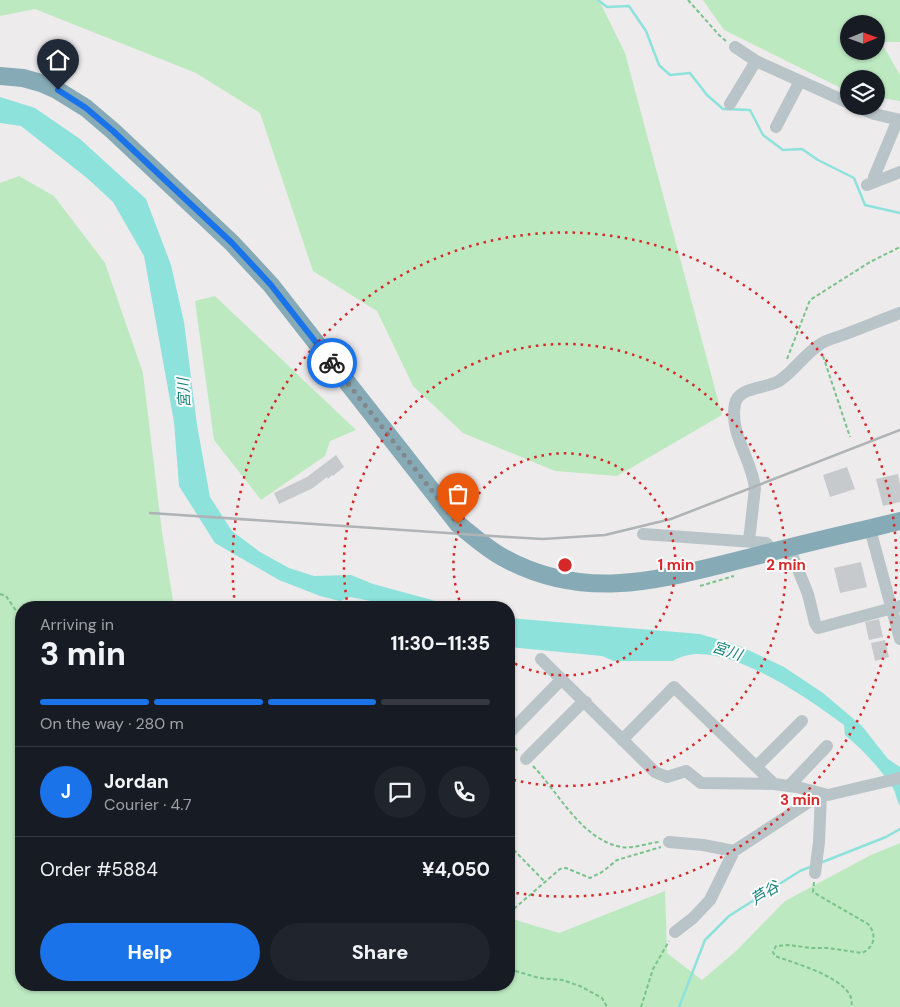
<!DOCTYPE html>
<html lang="en">
<head>
<meta charset="utf-8">
<style>
	body { margin:0; font-family:"DM Sans","Noto Sans JP",sans-serif; background:#20242c; color:#f1f3f6; height:100vh; display:flex; flex-direction:column; font-size:19px; white-space:nowrap }
	* { box-sizing:border-box; margin:0 }
	p { font-size:16px; color:#9ea1a6 }
	.icon { flex:none; width:28px; height:28px; fill:none; stroke:currentColor; stroke-width:2; stroke-linecap:round; stroke-linejoin:round }
	.map { position:relative; flex:1; overflow:hidden }
	.side { position:absolute; left:15px; top:601px; width:500px; height:390px; display:flex; flex-direction:column; background:#171b24; border-radius:20px; box-shadow:0 1px 4px #0004 }
	.side>* { flex:none }
	.needle { width:32px; rotate:89deg }
	.tools { position:absolute; left:840px; top:15px; display:grid; gap:10px }
	.tools a { display:grid; place-items:center; width:45px; height:45px; border-radius:50%; background:#171b24; box-shadow:0 1px 4px #0004; font-size:25px }
	.pin { position:absolute; display:grid; place-items:center; width:42px; height:42px; color:#fff; margin:-51px -21px; border-radius:50% 50% 50% 0; rotate:-45deg; box-shadow:0 0 5px #0007 }
	.pin .icon { rotate:45deg }
	.courier { position:absolute; display:grid; place-items:center; width:50px; height:50px; margin:-25px; border:4px solid #1a73e8; border-radius:50%; background:#fff; color:#222; box-shadow:0 1px 6px #0007 }
	.head em { font-style:normal; font-weight:800 }
	.head div { display:flex; flex-direction:column-reverse }
	.head { display:flex; align-items:center; justify-content:space-between; height:85px; padding:0 25px }
	h1 { font-size:32px; font-weight:800; line-height:38px }
	.bar { display:grid; grid-template-columns:repeat(4,1fr); gap:8px 5px; align-content:center; height:60px; padding:0 25px }
	.bar i { height:6px; border-radius:4px; background:#363941 }
	.bar .current { background:#1a73e8 }
	.bar p { grid-column:span 4 }
	.line { display:flex; align-items:center; gap:12px; padding:0 25px; border-top:1px solid #363941 }
	.line div { flex:1 }
	.round { display:grid; place-items:center; flex:none; width:52px; height:52px; border-radius:26px; background:#20242c }
	.button { display:flex; gap:10px; margin-top:auto; padding:10px 25px }
	.button a { flex:1; height:58px; border-radius:30px; background:#1a73e8; color:#fff; font-size:20px; font-weight:800; line-height:58px; text-align:center }
	.button a+a { background:#20242c; color:#f1f3f6 }
	.map>svg:first-child { display:block }
	.green { fill:#bde9c1; fill-rule:evenodd }
	.water { fill:#8de2dc }
	.lines { fill:none; stroke-linecap:round; stroke-linejoin:round }
	.stream { stroke:#8de2dc; stroke-width:2.5 }
	.building { fill:#c6cacd }
	.path { stroke:#78c389; stroke-width:2; stroke-dasharray:4 2.5; stroke-linecap:butt }
	.minor { stroke:#b8c4c7; stroke-width:12 }
	.highway { stroke:#87abb6; stroke-width:18 }
	.rail { stroke:#aeb3b5; stroke-width:2.5 }
	.done { stroke:#81888b; stroke-width:5; stroke-dasharray:0 9 }
	.route { stroke:#1a73e8; stroke-width:6 }
	.ring { fill:none; stroke:#d62828; stroke-width:2.5; stroke-dasharray:2.5 5 }
	.labels { text-anchor:middle; dominant-baseline:central; stroke-width:4; stroke-linejoin:round; paint-order:stroke }
	.water-label { font-size:15px; font-style:italic; fill:#18827b; stroke:#fff }
	.centre { fill:#d62828; stroke:#fff; stroke-width:2.5 }
	.ring-label { font-size:15px; text-anchor:middle; font-weight:bold; fill:#d62828; stroke:#fff; stroke-width:4; stroke-linejoin:round; paint-order:stroke }
</style>
</head>
<body>
<div class="map">
<svg width="900" height="1007" viewBox="0 0 900 1007">
	<rect width="100%" height="100%" fill="#eeebec"/>
	<path class="green" d="M0,0H599L625,53L722,415L617,476L555,471L463,433L413,386L377,311L313,271L260,113L196,73L35,9L0,16Z
		M703,0H900V42H881L900,75V101L876,97V79H849V92L724,30ZM849,24H876V51H849Z
		M19,176L54,196L105,263L143,373L162,532L174,607L21,608V985H509V918L559,933L665,891L667,953L702,980L736,951L785,901L869,856L900,843V1007H0V183Z
		M215,296L356,430L330,441L325,456L261,500L214,440L195,301Z"/>
	<path class="water" d="M0,97L35,108L80,139L146,199L171,265L184,322L197,425L210,497L232,531L260,552L289,568L314,576L351,575L373,584L458,607H402L350,597L340,601L320,596L279,580L215,543L179,486L174,422L144,256L113,202L87,178L21,126L0,123Z
		M509,618L700,634L740,646L784,667L823,693L862,726L888,759L900,767V806C896,799 896,793 893,788C880,768 863,750 845,735L844,725C810,700 716,632 673,661H614L602,656L509,647Z"/>
	<g class="lines">
		<path class="stream" d="M598,0L607,7L629,6L646,31L659,65L670,75L690,73L707,95L723,109L750,110L763,135L783,150L802,149L818,160L854,178L865,205L900,213
			M820,863L886,837L900,829
			M679,1007L705,940L729,916L800,871L810,867"/>
	</g>
	<path class="building" d="M336,455L344,467L333,476L332,475L328,479L327,477L313,488L279,504L274,493L307,477Z
		M847,467L855,489L830,497L823,475Z
		M898,474L900,485V502L883,506L876,479Z
		M861,562L867,587L840,593L834,568Z
		M879,619L883,637L869,640L865,622Z
		M885,640L889,657L875,661L871,643Z"/>
	<g class="lines">
		<path class="path" d="M688,0L719,35L727,42
			M823,356L850,437
			M787,359L810,300L870,262L900,247
			M700,586L734,576
			M0,594L6,596L21,618
			M510,743L519,752
			M533,766C559,793 581,839 621,847C634,849 647,843 659,842
			M509,845L545,882
			M814,882L813,892L868,924C877,934 875,947 862,953L828,948H811L788,945L776,946L773,952L775,956C793,963 859,980 851,1007
			M509,913L560,869L566,868L590,878L602,872L617,860L661,847
			M509,969L539,978L562,980L580,986L602,998L607,1007
			M641,1007L653,969L669,941"/>
		<path class="minor" d="M735,47L756,61L849,103
			M730,104L756,61
			M855,106L874,114L900,120L896,124L874,177L876,181
			M776,127L800,81
			M867,185L900,172
			M870,529L900,639
			M643,534L766,543L773,551
			M749,541L755,488C752,459 729,434 735,404C738,387 765,389 779,381C794,371 804,355 819,345C825,340 835,338 843,335C862,328 881,320 900,313
			M792,555L808,594L815,623L818,628L900,606
			M541,659L655,772L667,777L686,771L701,783L774,784L797,787L828,795L900,778
			M509,733L562,679
			M622,740L674,687L774,784
			M526,759L579,706L586,702
			M757,766L802,721
			M789,786L827,746
			M669,842L703,845L734,851
			M815,873L819,842L821,794
			M675,932L693,918L710,900L734,851L821,794"/>
		<path class="highway" d="M0,76L23,78L41,83L57,90L86,108L113,131L232,243L271,285L458,524C473,536 487,549 504,558C588,604 666,578 752,557C801,544 851,533 900,521"/>
		<path class="rail" d="M150,513L507,537L543,539L605,535L671,519L900,430"/>
	</g>
	<g class="lines">
		<path class="done" d="M332,363L458,524"/>
		<path class="route" d="M58,90L86,108L113,131L232,243L271,285L332,363"/>
	</g>
	<g class="ring">
		<path d="M462 607A111 111 0 1 1 510 661"/>
		<path d="M348 607A221 221 0 1 1 510 779"/>
		<path d="M235 605A332 332 0 1 1 510 892"/>
	</g>
	<g class="labels">
		<g class="water-label">
			<text transform="translate(184 393) rotate(-93)">宮川</text>
			<text transform="translate(727 651) rotate(18)">宮川</text>
			<text transform="translate(765 893) rotate(-32)">芦谷</text>
		</g>
	</g>
	<circle cx="565" cy="565" r="8" class="centre"/>
	<g class="ring-label">
		<text x="676" y="570">1 min</text>
		<text x="786" y="570">2 min</text>
		<text x="800" y="805">3 min</text>
	</g>
</svg>
<div class="tools">
<a><svg class="needle" viewBox="-14 -14 28 28"><path d="M0-13l5 13h-10z" fill="#e53935"/><path d="M0 13l5-13h-10z" fill="#9ea1a6"/></svg></a>
<a><svg class="icon" aria-label="layers" viewBox="0 0 24 24"><path d="M12 4l9 5-9 5-9-5zM3 14l9 5 9-5"/></svg></a>
</div>
<div class="pin" style="left:458px;top:524px;background:#ea580c"><svg class="icon" aria-label="bag" viewBox="0 0 24 24"><path d="M5 8h14l-1 12H6zM9 8a3 3 0 0 1 6 0"/></svg></div>
<div class="pin" style="left:58px;top:90px;background:#1f2937"><svg class="icon" aria-label="home" viewBox="0 0 24 24"><path d="M3 11l9-7 9 7M6 9v11h12V9"/></svg></div>
<div class="courier" style="left:332px;top:363px"><svg class="icon" aria-label="bike" viewBox="0 0 24 24"><circle cx="6" cy="16" r="4"/><circle cx="18" cy="16" r="4"/><path d="M6 16l4-8h5l3 8M10 8l3 8H6M13 5h3"/></svg></div>
<section class="side">
<div class="head"><div><h1>3 min</h1><p>Arriving in</p></div><em>11:30–11:35</em></div>
<div class="bar"><i class="current"></i><i class="current"></i><i class="current"></i><i></i><p>On the way · 280 m</p></div>
<div class="line" style="height:90px"><b class="round" style="background:#1a73e8;color:#fff">J</b><div><b>Jordan</b><p>Courier · 4.7</p></div><a class="round"><svg class="icon" aria-label="chat" viewBox="0 0 24 24"><path d="M4 5h16v11H9l-5 4z"/></svg></a><a class="round"><svg class="icon" aria-label="phone" viewBox="0 0 24 24"><path d="M5 4h4l2 5-3 2q2 4 5 5l2-3 5 2v4C11 20 4 13 5 4z"/></svg></a></div>
<div class="line" style="height:65px"><div>Order #5884</div><b>¥4,050</b></div>
<div class="button"><a>Help</a><a>Share</a></div>
</section>
</div>
</body>
</html>
